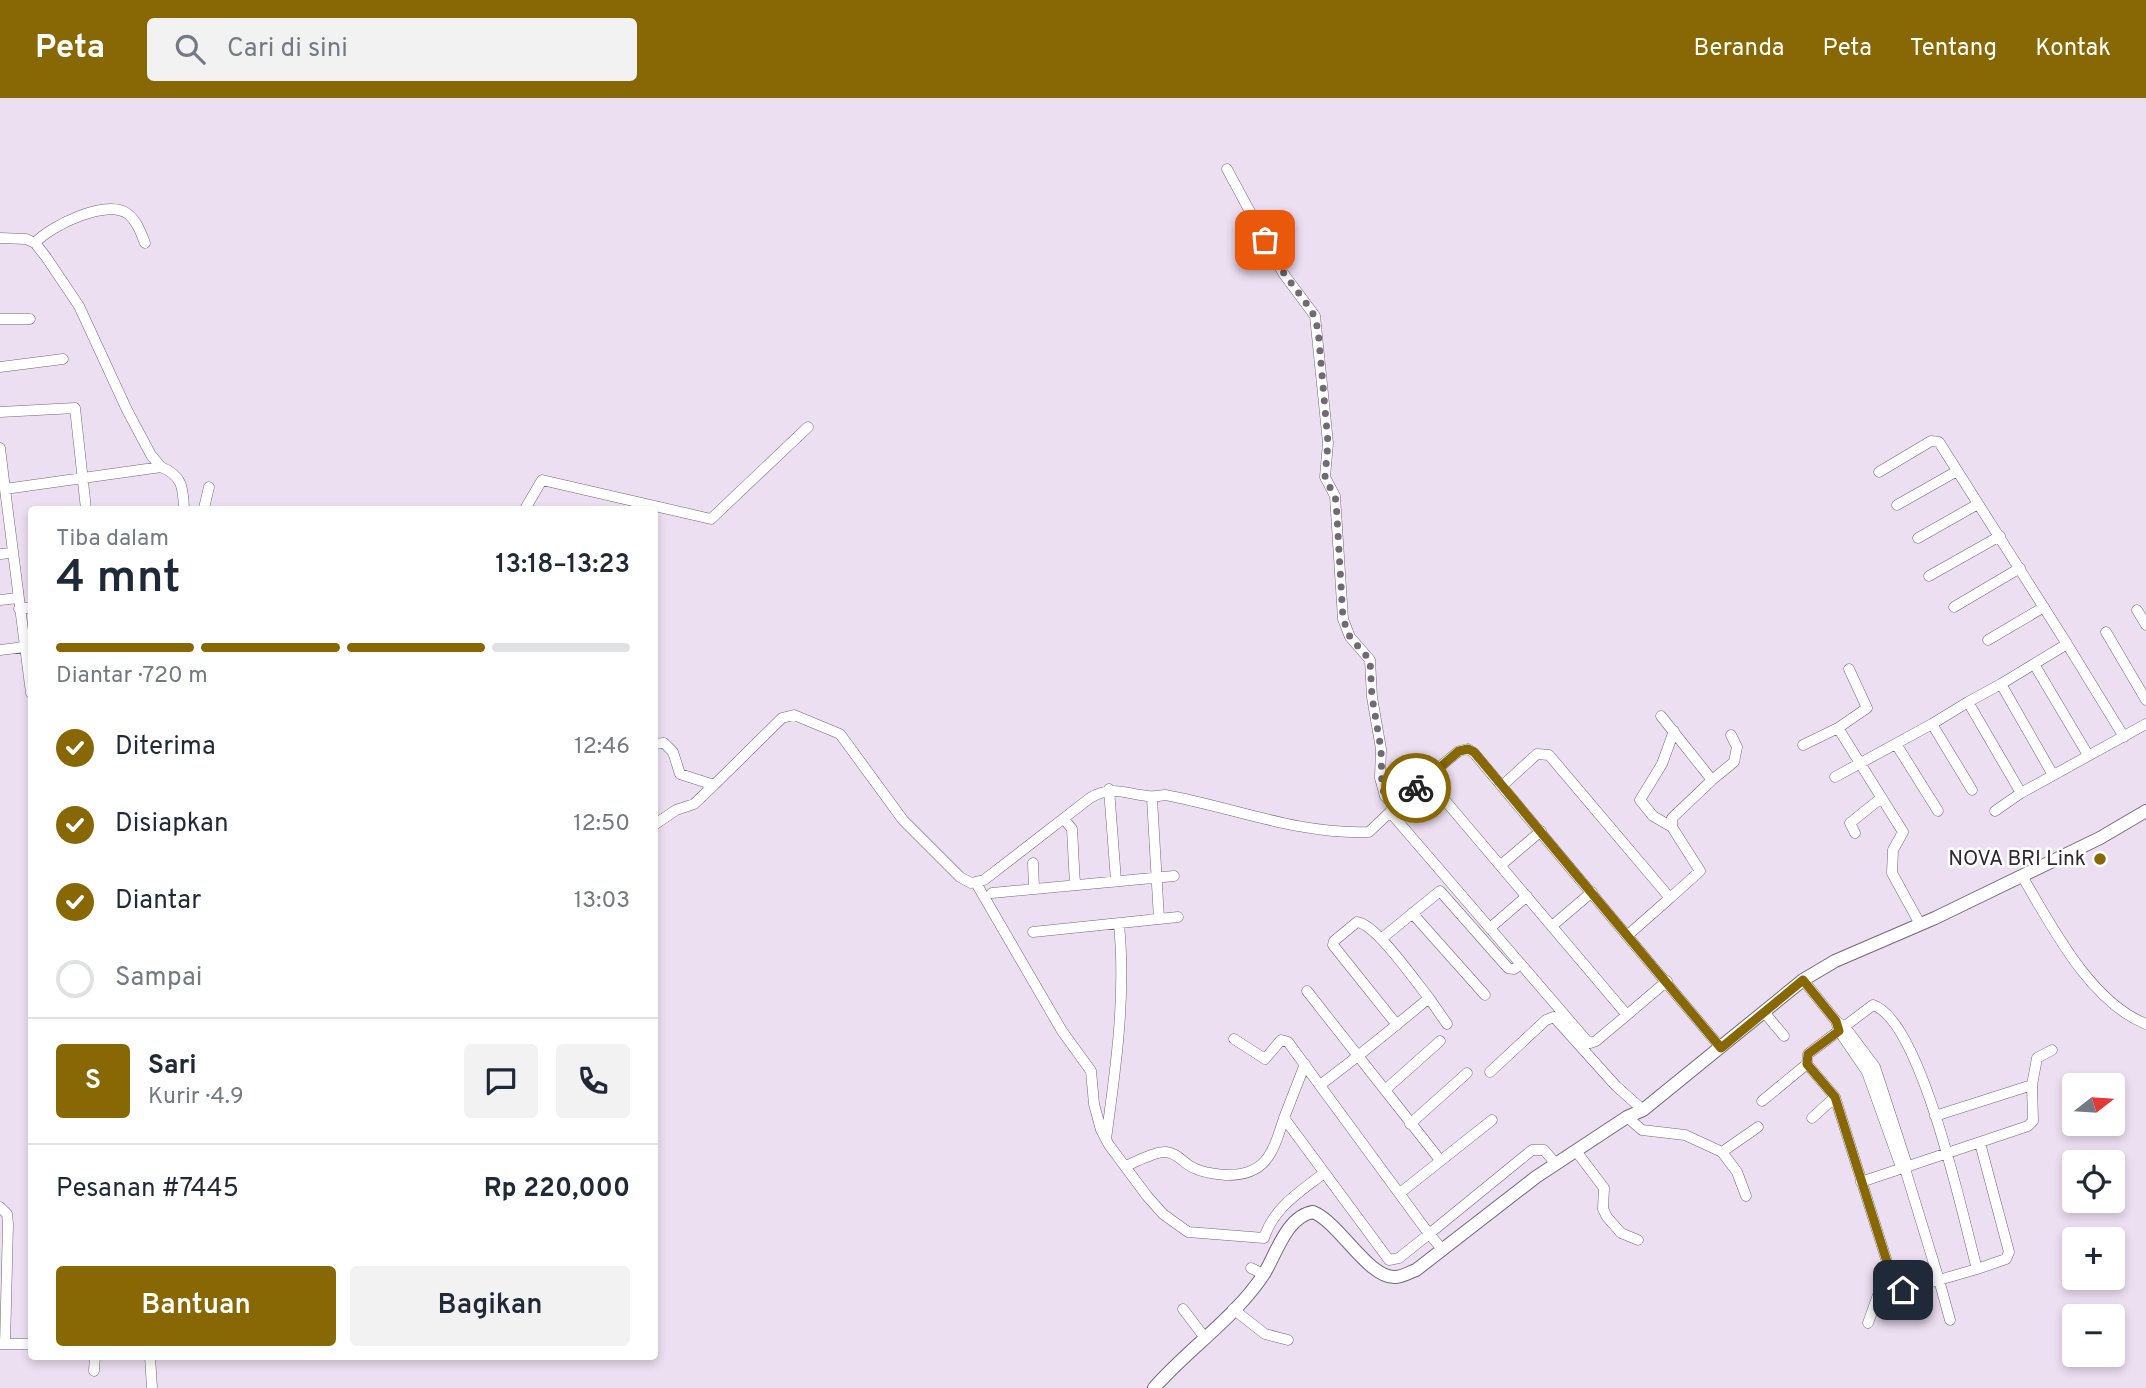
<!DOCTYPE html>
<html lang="id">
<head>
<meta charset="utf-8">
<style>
	body { margin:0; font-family:Overpass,sans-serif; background:#f2f2f3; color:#1f2937; height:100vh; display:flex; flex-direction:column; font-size:26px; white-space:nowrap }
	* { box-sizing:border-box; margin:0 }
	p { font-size:23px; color:#747a83 }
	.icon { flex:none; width:38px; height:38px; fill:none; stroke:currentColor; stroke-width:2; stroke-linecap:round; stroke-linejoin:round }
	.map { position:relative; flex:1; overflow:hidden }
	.side { position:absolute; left:28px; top:408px; width:630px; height:854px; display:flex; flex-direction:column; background:#fff; border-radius:7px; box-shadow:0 4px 10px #0003 }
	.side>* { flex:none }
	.needle { width:46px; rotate:73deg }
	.buttons { position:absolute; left:2062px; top:975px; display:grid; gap:14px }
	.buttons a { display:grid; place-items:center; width:63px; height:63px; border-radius:7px; background:#fff; box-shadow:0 4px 10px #0003; font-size:35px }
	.pin { position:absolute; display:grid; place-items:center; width:60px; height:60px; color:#fff; margin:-30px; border-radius:14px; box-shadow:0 4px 10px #0006 }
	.courier { position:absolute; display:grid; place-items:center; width:70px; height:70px; margin:-35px; border:5px solid #886805; border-radius:50%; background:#fff; color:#222; box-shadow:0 2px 9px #0007 }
	.overview em { font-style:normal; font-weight:600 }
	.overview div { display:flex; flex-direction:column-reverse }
	.overview { display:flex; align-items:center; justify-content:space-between; height:119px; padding:0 28px }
	h1 { font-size:46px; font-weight:600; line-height:52px }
	.bar { display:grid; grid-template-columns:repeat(4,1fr); gap:10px 7px; align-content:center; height:84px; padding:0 28px }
	.bar i { height:9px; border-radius:5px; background:#e0e1e3 }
	.bar .selected { background:#886805 }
	.bar p { grid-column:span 4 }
	.line { display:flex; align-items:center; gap:18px; padding:0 28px; border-top:2px solid #e0e1e3 }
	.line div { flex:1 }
	.round { display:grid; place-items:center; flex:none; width:74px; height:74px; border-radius:7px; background:#f2f2f3 }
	ol { padding:0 28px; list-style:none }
	li { display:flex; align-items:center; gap:21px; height:77px }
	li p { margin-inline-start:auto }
	li .icon { padding:7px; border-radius:50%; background:#886805; color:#fff; stroke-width:4 }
	li:last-child { color:#747a83 }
	li i { width:38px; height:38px; border:4px solid #e0e1e3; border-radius:50% }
	.cta { display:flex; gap:14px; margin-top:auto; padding:14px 28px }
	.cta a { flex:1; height:80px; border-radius:7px; background:#886805; color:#fff; font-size:28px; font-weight:600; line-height:80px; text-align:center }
	.cta a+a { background:#f2f2f3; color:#1f2937 }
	header { display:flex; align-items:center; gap:42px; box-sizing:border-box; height:98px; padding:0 35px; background:#886805; color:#fff }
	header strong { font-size:33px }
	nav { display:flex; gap:38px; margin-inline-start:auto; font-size:24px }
	.search { width:490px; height:63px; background:#f2f2f3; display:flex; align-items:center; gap:18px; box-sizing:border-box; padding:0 24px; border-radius:7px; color:#747a83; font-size:26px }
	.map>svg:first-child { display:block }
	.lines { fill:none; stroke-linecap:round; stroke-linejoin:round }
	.minor-casing { stroke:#736778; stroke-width:11 }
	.tertiary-casing { stroke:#736778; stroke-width:14 }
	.minor { stroke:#fff; stroke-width:10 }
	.tertiary { stroke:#fff; stroke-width:12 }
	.done { stroke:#716974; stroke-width:7; stroke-dasharray:0 12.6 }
	.route { stroke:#886805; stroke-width:9 }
	.poi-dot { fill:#886805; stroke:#fff; stroke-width:2.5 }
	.labels { text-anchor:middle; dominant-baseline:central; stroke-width:5; stroke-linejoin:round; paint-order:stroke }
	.poi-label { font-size:21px; fill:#2e2930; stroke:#fff; text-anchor:end }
</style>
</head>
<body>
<header>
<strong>Peta</strong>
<div class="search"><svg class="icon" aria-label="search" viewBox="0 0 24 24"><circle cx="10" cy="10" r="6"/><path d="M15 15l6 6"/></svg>Cari di sini</div>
<nav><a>Beranda</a><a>Peta</a><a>Tentang</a><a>Kontak</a></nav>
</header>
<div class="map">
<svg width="2146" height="1290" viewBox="0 0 2146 1290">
	<rect width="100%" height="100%" fill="#eddff2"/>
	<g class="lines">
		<g class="minor-casing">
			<path id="minor" d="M1227,71L1283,175L1315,218L1328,345L1325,379L1335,398L1343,521L1350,539L1370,562L1372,599L1381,651L1380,680L1385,698L1396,709
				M0,140L26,141L35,145L46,159L79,208L127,312L151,357L161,369
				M35,145C50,128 107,100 128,116C137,123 141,135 145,145
				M0,221H30
				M0,269L63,261
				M0,314L75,310L86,411
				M0,350L5,391
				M1879,374L1931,343L1939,344L2067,546
				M1897,407L1957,373
				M204,410L209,389
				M525,411L542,382L711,421L808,329
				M1918,440L1978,406
				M0,456L11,455
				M1929,478L2000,438
				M0,502L18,500
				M1954,509L2020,470
				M19,511L32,509
				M2137,512L2146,527
				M2106,534L2146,602
				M1988,542L2044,509
				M0,552L24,549
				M2034,566L2067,546L2124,639
				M1849,571L1867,610L1838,630L1903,734L1893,752L1892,775L1920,826
				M2001,586L2034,566L2088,657
				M31,595L5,391L161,369C183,378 183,390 184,411
				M1968,604L1932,626L1972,692
				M654,646L664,645L673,654L680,676L714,687L782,620L794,617L840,636L903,722L960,779L971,785L984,782L1090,700C1118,683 1134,703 1165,697C1232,709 1299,737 1369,734L1390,714
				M1896,646L1938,713
				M1803,647L1838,630
				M2053,677L2001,586L1968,604L2021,695L2146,626
				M1835,679L1932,626
				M1426,680L1390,714L1587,943L1590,945L1596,943L1627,917
				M1712,682L1734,664L1737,649L1731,637
				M1502,688L1537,656L1549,657L1670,800L1700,773L1672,729V720L1712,682L1661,618
				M1109,691L1116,783
				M1152,700L1159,821
				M1995,713L2021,695
				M1064,721L1072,731L1075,787
				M654,727L676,712L694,706L714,687
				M1672,729L1653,718L1640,702L1662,666L1674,633
				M1855,735L1850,725L1880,701
				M1033,765L1034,791
				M1501,767L1541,733
				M2022,778C2051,827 2090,904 2146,926
				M976,785L1062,933L1091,973L1094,1006L1101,1032L1109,1047L1147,1098L1163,1116L1188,1134L1264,1140C1274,1109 1300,1094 1324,1075
				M992,795L1174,778
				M1412,815L1485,897
				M1552,828L1592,794
				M1490,830L1527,798
				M1033,834L1178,819
				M1628,837L1670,800
				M1381,841L1440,793L1508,870L1514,871L1521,866
				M1803,882L1836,923L1845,929L1875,969L1907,1067L1906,1074
				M1667,883L1627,917L1426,680L1459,653L1468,651L1474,655L1721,950
				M1307,893L1440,1062
				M1429,900L1447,926
				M1764,914L1784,938
				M1234,941L1265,961L1281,942L1288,944L1429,1136L1532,1052H1544L1556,1066
				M1305,966L1284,1020L1389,1162L1399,1160L1429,1136L1443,1152
				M1807,966L1808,956L1873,907C1922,923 1963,1120 1977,1171L1939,1182L1950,1222
				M1490,974L1546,922L1554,919L1616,988L1643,1012
				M1320,987C1358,959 1393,930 1429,900C1415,883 1376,826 1357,824L1334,843L1333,847L1397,927
				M1385,992L1440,943
				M1762,1003L1807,966L1835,999L1894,1186L1898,1192H1903L1939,1182L1906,1074L1901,1069L1867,974L1839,933L1836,923
				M1935,1018L2032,987L2037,960L2052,952
				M1627,1019L1642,1032L1685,1037L1722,1054L1758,1029
				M1812,1020L1835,999
				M1410,1026L1467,975
				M1106,1041C1116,969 1126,898 1119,826
				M1576,1053L1604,1090L1603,1111L1607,1119L1621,1135L1638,1142
				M1722,1054L1737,1074L1746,1098
				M1126,1068C1138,1063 1153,1054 1166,1054C1178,1055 1184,1066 1194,1070C1203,1075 1215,1076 1225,1077C1267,1078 1273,1054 1284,1020
				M1861,1084L2028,1028L2033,1023L2032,987
				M1400,1095L1492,1022
				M0,1109L7,1116L8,1126L5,1246
				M1251,1170L1263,1176
				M1977,1171L2006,1161L2009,1154L1980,1045
				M1183,1211L1205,1240
				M1233,1211L1265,1236L1288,1242
				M1868,1225L1888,1169
				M1,1246H32
				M150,1258L152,1290
				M94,1273L95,1258"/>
		</g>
		<g class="tertiary-casing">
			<path id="tertiary" d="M1154,1290C1189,1250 1235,1220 1264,1176C1276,1156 1287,1118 1313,1114C1340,1125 1368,1180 1395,1179C1402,1179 1410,1174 1416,1172L1536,1079L1627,1019L1643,1012L1803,882L1835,863L1935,820L2100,740L2146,713"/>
		</g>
		<use href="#minor" class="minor"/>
		<use href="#tertiary" class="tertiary"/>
	</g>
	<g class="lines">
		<path class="done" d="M1265,142L1283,174L1312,213L1318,231L1328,345L1325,379L1336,402L1343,521L1350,539L1370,562L1372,599L1381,651L1382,690L1388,702L1396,709L1416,690"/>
		<path class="route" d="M1416,690L1459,653L1468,651L1474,654L1721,950L1803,882L1836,923L1839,933L1808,956L1807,966L1835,999L1894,1186L1898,1192H1903"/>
	</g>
	<circle class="poi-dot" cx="2100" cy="761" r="7"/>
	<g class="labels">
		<g class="poi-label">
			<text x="2086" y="761">NOVA BRI Link</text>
		</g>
	</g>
</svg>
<div class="buttons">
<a><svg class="needle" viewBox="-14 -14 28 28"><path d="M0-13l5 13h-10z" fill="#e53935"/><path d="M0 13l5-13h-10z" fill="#747a83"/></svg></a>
<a><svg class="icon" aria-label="locate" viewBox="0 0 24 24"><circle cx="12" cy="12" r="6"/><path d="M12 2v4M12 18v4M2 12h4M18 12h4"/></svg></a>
<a>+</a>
<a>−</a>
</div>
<div class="pin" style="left:1265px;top:142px;background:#ea580c"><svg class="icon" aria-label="bag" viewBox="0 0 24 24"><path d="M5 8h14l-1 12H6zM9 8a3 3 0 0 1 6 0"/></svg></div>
<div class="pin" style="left:1903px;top:1192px;background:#1f2937"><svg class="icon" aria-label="home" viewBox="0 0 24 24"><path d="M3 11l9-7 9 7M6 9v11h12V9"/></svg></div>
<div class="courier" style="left:1416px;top:690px"><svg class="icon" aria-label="bike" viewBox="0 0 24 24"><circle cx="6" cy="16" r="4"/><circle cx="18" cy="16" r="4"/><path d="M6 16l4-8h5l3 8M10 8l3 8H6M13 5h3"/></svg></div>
<section class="side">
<div class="overview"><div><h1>4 mnt</h1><p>Tiba dalam</p></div><em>13:18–13:23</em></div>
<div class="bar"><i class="selected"></i><i class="selected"></i><i class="selected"></i><i></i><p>Diantar · 720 m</p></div>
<ol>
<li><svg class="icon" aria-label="check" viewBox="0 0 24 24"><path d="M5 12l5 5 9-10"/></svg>Diterima<p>12:46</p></li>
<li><svg class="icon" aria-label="check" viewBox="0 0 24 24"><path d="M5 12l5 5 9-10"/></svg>Disiapkan<p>12:50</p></li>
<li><svg class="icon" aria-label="check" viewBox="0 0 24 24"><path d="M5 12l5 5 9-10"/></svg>Diantar<p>13:03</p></li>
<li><i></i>Sampai</li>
</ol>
<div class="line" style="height:126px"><b class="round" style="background:#886805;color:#fff">S</b><div><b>Sari</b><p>Kurir · 4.9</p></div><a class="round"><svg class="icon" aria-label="chat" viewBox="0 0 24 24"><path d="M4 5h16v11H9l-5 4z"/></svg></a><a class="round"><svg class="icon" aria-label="phone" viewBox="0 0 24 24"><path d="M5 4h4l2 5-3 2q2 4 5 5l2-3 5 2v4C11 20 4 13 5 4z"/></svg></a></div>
<div class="line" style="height:91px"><div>Pesanan #7445</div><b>Rp 220,000</b></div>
<div class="cta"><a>Bantuan</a><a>Bagikan</a></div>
</section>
</div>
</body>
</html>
